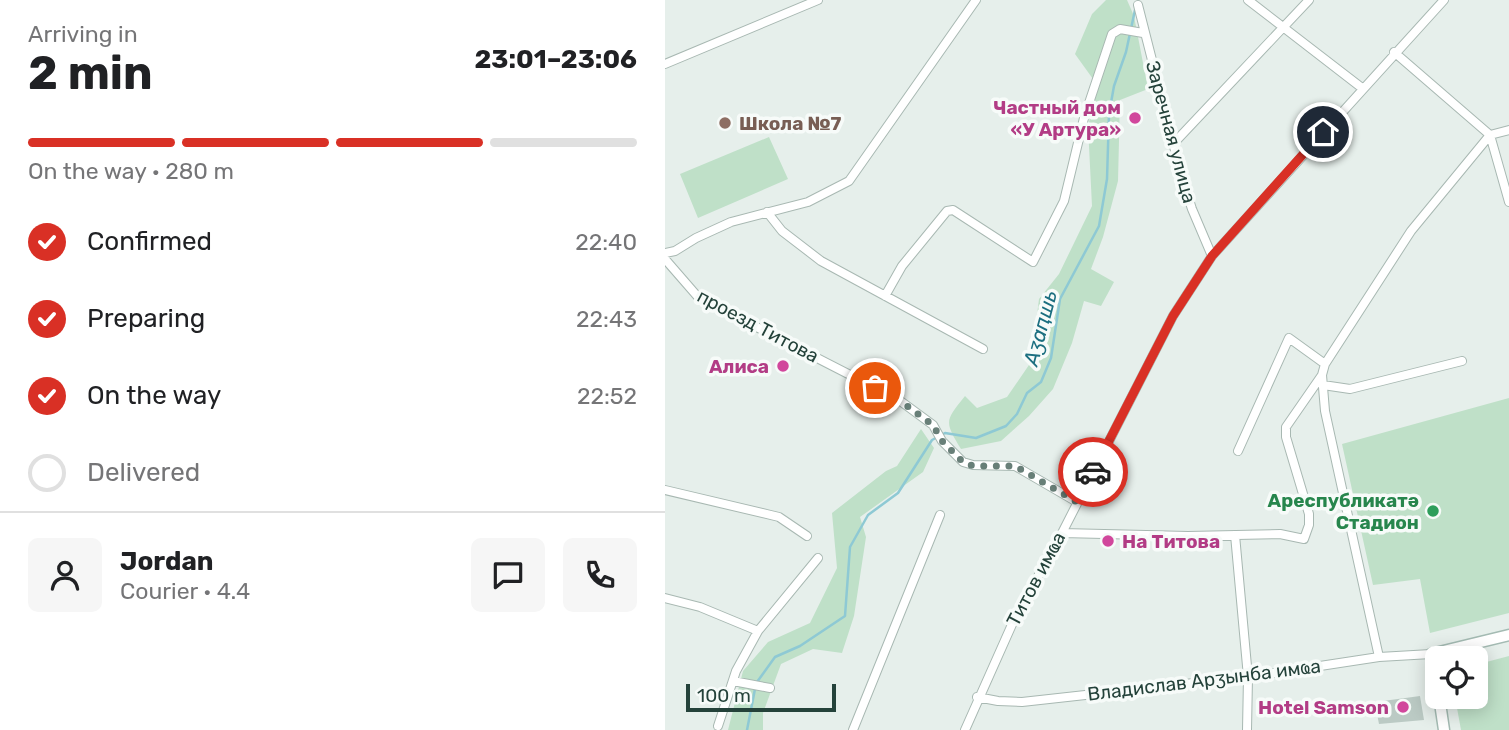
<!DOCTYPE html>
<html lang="en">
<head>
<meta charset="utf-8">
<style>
	body { margin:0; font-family:Rubik,sans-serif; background:#f6f6f6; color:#202124; height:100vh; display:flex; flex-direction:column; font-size:26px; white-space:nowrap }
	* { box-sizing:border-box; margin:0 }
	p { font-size:23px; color:#757577 }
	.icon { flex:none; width:38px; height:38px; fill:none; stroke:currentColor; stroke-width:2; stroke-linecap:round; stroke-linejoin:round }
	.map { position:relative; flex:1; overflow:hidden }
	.side { display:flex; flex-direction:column; background:#fff; width:665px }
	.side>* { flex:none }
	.controls { position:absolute; left:760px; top:646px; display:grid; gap:14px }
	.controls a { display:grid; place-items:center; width:63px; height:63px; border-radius:10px; background:#fff; box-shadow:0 4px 18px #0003; font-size:35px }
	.scale { position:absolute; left:21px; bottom:18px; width:150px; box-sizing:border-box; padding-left:7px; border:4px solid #24423a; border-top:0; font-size:19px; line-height:24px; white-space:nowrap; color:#24423a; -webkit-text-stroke:5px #f7fbf9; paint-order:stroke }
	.pin { position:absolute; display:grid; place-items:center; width:60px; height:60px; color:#fff; margin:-30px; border:4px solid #fff; border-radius:50%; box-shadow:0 2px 7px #0007 }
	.courier { position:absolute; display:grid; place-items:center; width:70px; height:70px; margin:-35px; border:5px solid #d93025; border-radius:50%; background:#fff; color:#222; box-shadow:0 2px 9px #0007 }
	.headline em { font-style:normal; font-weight:700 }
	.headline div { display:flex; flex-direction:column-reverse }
	.headline { display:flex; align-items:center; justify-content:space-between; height:119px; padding:0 28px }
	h1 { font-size:46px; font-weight:700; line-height:52px }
	.bar { display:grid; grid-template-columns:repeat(4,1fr); gap:10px 7px; align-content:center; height:84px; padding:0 28px }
	.bar i { height:9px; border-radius:5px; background:#e0e0e0 }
	.bar .current { background:#d93025 }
	.bar p { grid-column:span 4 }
	.line { display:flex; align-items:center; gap:18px; padding:0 28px; border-top:2px solid #e0e0e0 }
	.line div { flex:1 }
	.round { display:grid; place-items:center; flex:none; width:74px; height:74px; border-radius:10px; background:#f6f6f6 }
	ol { padding:0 28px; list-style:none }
	li { display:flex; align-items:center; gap:21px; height:77px }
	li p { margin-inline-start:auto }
	li .icon { padding:7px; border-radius:50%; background:#d93025; color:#fff; stroke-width:4 }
	li:last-child { color:#757577 }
	li i { width:38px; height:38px; border:4px solid #e0e0e0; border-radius:50% }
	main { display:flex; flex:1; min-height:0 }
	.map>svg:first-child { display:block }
	.green { fill:#bfe0c8 }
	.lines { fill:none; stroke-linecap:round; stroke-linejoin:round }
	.stream { stroke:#8ec9d4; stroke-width:2.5 }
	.building { fill:#bbcac4 }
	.street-casing { stroke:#a8b8b2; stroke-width:10 }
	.secondary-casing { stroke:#a4bbb3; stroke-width:13 }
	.street { stroke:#fff; stroke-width:8 }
	.secondary { stroke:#fff; stroke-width:10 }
	.done { stroke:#687f78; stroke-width:7; stroke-dasharray:0 12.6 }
	.route { stroke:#d93025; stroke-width:9 }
	.hotel-dot { fill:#d1479c; stroke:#f7fbf9; stroke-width:2.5 }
	.education-dot { fill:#8d6e63; stroke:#f7fbf9; stroke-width:2.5 }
	.leisure-dot { fill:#2e9e5b; stroke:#f7fbf9; stroke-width:2.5 }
	.labels { text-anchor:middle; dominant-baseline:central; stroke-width:7; stroke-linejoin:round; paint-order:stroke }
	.hotel-label { font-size:19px; font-weight:bold; fill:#b23c85; stroke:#f7fbf9; text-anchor:end }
	.education-label { font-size:19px; font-weight:bold; fill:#785e54; stroke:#f7fbf9; text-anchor:start }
	.street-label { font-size:19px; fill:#24423a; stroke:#f7fbf9 }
	.leisure-label { font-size:19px; font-weight:bold; fill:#27864d; stroke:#f7fbf9; text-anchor:end }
	.water-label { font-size:21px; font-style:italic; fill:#1c6f80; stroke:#f7fbf9 }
</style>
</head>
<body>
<main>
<section class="side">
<div class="headline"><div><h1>2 min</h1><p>Arriving in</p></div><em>23:01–23:06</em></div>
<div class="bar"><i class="current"></i><i class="current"></i><i class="current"></i><i></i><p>On the way · 280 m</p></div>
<ol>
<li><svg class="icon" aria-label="check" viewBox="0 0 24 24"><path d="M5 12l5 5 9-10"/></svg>Confirmed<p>22:40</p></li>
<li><svg class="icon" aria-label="check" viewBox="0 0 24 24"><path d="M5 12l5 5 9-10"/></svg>Preparing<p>22:43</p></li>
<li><svg class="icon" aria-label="check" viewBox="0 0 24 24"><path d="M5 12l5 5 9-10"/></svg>On the way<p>22:52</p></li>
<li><i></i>Delivered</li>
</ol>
<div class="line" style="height:126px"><a class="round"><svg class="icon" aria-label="person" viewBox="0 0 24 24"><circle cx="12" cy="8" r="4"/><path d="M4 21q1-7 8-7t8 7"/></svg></a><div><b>Jordan</b><p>Courier · 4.4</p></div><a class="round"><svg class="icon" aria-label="chat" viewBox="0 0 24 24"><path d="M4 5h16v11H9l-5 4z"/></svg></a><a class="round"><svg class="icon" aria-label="phone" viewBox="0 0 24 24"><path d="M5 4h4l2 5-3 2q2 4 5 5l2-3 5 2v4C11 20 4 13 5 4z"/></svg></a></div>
</section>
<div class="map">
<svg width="844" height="730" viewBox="0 0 844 730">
	<rect width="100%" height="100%" fill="#e6efeb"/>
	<path class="green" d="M441,0H462L469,16L483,89L455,100L453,181L438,237L426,269L449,282L436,306L419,301L407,343L388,389L364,416L336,441L296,449C279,421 280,421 300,396L312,408L342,397L366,362L374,299L394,274L427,206L423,126L433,86L410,54L427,14Z
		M104,137L123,179L33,218L15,174Z
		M844,398V613L765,633L755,579L708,585L677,444Z
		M256,429L269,448L258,472L195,517L201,537L189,616L177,653L148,649L116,664L98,713V730H63L78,671L103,642L145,623L172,568L167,513L221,471L232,466Z
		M844,656V730H796L790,697L810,696V665Z"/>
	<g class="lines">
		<path class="stream" d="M92,682L110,657L135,646L180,616L185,547L203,515L233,493L267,440L280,433L311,438L341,426L352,414L362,393L376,382L386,358L395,299L434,226L442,179L444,114L449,86L461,52L470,10
			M82,730L90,689"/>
	</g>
	<path class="building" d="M755,696L759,720L714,724L712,714L719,713L718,701Z"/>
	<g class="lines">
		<g class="street-casing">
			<path id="street" d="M583,0L697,88
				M473,5L517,178L527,209L547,256
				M729,52L825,135L844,202
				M0,64L153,0
				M825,135L844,130
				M509,143L644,0
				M102,212L117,231L156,261L318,349
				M0,253L10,251L31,238L66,222L143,202L184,181L311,0
				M0,259L33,297L234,400L268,425L277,441L298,462L308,465L350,466L412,502
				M220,296L237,266L282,211L288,210L368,262L399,201L419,118L447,34L455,29L478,33
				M658,385L685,389L797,361
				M573,451L624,338L660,364
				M0,490L114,517L142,536
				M397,533L523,536L615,534L639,539L644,525V514L621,437V427L657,375
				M570,535L583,677L582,730
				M0,598L35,607L93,631
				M714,657L660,411L657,375L660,364L746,231L825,135
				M68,681L105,688
				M312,697L333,701L357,702L583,677L714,657L766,654
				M53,726L71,671L93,631L153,558
				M188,730L275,515
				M300,730L349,620L397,533L508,316L547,256L779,0"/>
		</g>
		<g class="secondary-casing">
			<path id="secondary" d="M772,686L766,654L844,635
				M774,696L779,730"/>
		</g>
		<use href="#street" class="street"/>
		<use href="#secondary" class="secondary"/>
	</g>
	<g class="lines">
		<path class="done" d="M210,388L234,400L268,425L277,441L298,462L308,466H350L412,502L428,472"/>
		<path class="route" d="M428,472L508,316L547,256L658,132"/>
	</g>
	<g class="hotel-dot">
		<circle cx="470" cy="118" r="7"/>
		<circle cx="118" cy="366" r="7"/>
		<circle cx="443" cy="541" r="7"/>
		<circle cx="738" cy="707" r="7"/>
	</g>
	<circle class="education-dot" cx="60" cy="123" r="7"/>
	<circle class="leisure-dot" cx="768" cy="511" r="7"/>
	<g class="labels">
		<g class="hotel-label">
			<text x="456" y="107">Частный дом<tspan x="456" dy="22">«У Артура»</tspan></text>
			<text x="104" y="366">Алиса</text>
			<text x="457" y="541" text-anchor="start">На Титова</text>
			<text x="724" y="707">Hotel Samson</text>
		</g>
		<g class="education-label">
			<text x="74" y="123">Школа №7</text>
		</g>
		<g class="street-label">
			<text transform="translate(506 132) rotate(75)">Заречная улица</text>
			<text transform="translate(93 326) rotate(28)">проезд Титова</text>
			<text transform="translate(371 579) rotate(-62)">Титов имҩа</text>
			<text transform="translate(539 680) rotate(-7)">Владислав Арӡынба имҩа</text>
		</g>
		<g class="leisure-label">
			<text x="754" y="500">Ареспубликатә<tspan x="754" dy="22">Стадион</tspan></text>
		</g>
		<g class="water-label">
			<text transform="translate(375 328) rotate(-75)">Аӡаԥшь</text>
		</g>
	</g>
</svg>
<div class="controls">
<a><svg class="icon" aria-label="locate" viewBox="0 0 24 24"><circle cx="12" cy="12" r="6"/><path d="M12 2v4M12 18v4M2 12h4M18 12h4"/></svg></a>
</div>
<div class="scale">100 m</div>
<div class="pin" style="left:210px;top:388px;background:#ea580c"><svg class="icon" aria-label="bag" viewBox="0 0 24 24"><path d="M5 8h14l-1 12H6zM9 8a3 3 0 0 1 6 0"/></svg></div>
<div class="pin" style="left:658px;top:132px;background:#1f2937"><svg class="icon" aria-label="home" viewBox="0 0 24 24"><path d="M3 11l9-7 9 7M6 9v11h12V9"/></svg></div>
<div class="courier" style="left:428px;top:472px"><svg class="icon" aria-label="car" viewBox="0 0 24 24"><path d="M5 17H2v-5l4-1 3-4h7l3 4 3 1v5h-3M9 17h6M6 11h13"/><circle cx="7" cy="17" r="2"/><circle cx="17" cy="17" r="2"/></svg></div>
</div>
</main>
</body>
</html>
